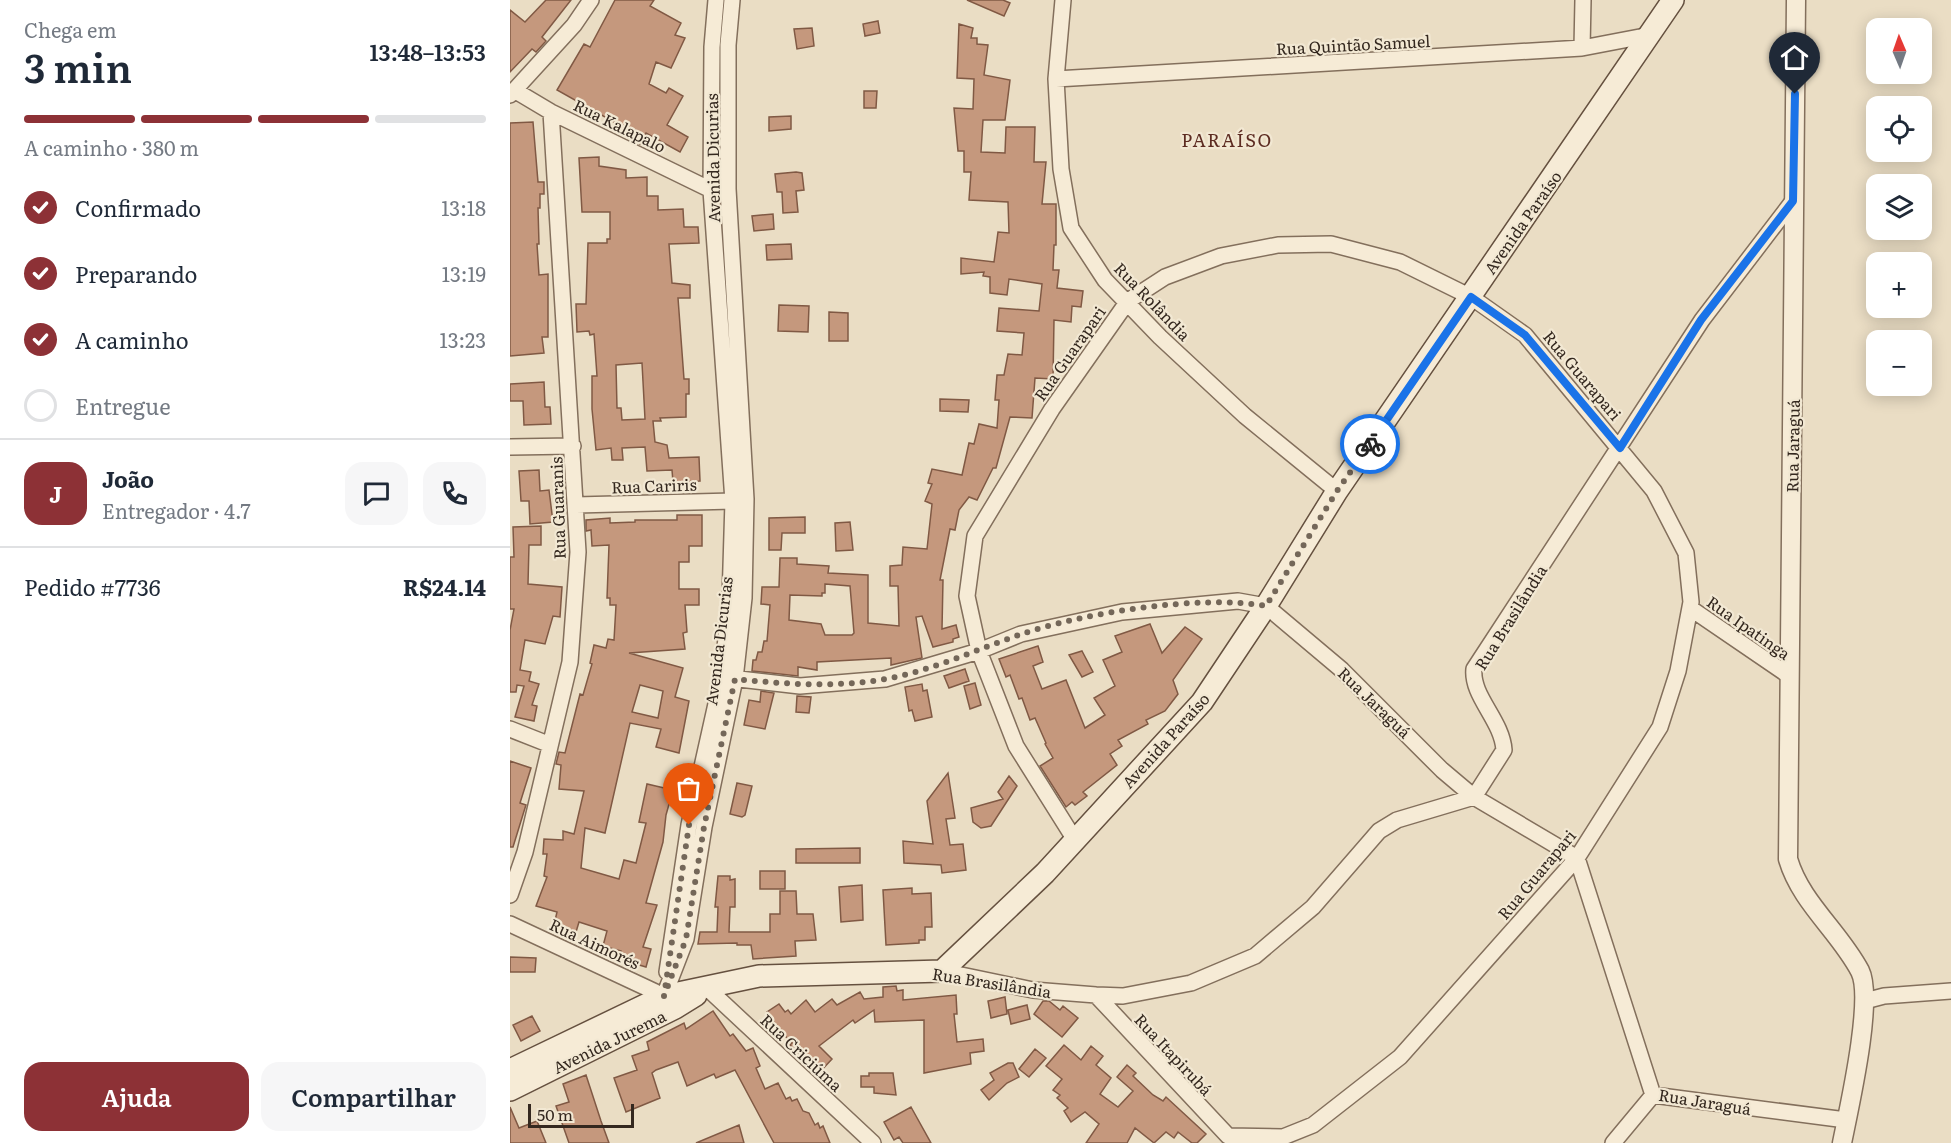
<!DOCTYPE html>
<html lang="pt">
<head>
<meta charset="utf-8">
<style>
	body { margin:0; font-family:Literata,serif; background:#f6f6f7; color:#1f2937; height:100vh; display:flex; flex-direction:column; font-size:22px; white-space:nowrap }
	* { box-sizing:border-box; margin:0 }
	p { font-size:20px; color:#747a83 }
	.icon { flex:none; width:33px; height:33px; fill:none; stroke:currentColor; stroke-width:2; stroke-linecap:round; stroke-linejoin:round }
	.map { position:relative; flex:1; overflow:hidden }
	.details { display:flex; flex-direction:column; background:#fff; width:510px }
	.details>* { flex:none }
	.needle { width:39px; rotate:358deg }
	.fabs { position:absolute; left:1356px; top:18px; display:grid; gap:12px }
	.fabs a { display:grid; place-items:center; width:66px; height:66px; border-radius:12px; background:#fff; box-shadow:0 3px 15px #0003; font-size:30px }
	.scale { position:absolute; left:18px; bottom:15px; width:106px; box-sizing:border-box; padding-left:6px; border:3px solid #34281f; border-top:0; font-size:16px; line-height:21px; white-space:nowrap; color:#34281f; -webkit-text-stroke:4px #f2e8d3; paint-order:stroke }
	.pin { position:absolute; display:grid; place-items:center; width:51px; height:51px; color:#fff; margin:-62px -26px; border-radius:50% 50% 50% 0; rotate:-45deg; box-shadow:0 0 6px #0007 }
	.pin .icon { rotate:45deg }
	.courier { position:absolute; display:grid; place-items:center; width:60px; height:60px; margin:-30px; border:4px solid #1a73e8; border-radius:50%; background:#fff; color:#222; box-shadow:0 2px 8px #0007 }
	.overview em { font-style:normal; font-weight:600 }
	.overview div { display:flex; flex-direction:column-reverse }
	.overview { display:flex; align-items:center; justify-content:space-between; height:102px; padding:0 24px }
	h1 { font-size:39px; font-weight:600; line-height:45px }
	.bar { display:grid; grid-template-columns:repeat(4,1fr); gap:9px 6px; align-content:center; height:72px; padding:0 24px }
	.bar i { height:8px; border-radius:4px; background:#e0e1e3 }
	.bar .on { background:#8d3136 }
	.bar p { grid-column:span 4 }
	.line { display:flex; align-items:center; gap:15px; padding:0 24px; border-top:2px solid #e0e1e3 }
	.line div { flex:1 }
	.round { display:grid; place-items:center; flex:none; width:63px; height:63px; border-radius:18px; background:#f6f6f7 }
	ol { padding:0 24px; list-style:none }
	li { display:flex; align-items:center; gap:18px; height:66px }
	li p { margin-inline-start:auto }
	li .icon { padding:6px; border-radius:50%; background:#8d3136; color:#fff; stroke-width:4 }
	li:last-child { color:#747a83 }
	li i { width:33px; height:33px; border:3px solid #e0e1e3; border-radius:50% }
	.cta { display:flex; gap:12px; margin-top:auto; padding:12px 24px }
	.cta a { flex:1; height:69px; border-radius:18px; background:#8d3136; color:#fff; font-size:24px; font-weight:600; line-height:69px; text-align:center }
	.cta a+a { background:#f6f6f7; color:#1f2937 }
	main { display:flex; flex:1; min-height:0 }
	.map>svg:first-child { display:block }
	.building { fill:#c5987d; stroke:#805944; stroke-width:1.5; fill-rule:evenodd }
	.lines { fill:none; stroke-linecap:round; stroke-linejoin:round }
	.minor-casing { stroke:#836f5c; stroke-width:18 }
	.tertiary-casing { stroke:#836f5c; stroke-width:21 }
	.secondary-casing { stroke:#65503f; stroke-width:24 }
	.minor { stroke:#f6ebd6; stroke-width:15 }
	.tertiary { stroke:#f6ebd6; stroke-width:18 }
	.secondary { stroke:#f6ebd6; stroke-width:21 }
	.done { stroke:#746759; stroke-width:6; stroke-dasharray:0 10.8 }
	.route { stroke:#1a73e8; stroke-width:8 }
	.labels { text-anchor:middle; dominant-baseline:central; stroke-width:4.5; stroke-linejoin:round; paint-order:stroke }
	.street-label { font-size:16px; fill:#34281f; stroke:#f2e8d3 }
	.neighbourhood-label { font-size:18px; letter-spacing:1.5px; fill:#5d2c22; stroke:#f2e8d3 }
</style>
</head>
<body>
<main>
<section class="details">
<div class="overview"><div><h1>3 min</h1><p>Chega em</p></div><em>13:48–13:53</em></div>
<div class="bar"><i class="on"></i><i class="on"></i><i class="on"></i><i></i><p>A caminho · 380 m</p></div>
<ol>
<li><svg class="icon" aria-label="check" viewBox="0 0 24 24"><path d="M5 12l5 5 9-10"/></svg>Confirmado<p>13:18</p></li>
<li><svg class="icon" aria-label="check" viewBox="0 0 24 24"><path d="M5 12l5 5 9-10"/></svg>Preparando<p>13:19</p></li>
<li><svg class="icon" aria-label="check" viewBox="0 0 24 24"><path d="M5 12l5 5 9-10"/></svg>A caminho<p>13:23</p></li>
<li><i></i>Entregue</li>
</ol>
<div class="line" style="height:108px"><b class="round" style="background:#8d3136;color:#fff">J</b><div><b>João</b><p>Entregador · 4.7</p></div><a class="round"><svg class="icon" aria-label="chat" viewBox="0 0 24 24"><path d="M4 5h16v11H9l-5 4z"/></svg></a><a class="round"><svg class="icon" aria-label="phone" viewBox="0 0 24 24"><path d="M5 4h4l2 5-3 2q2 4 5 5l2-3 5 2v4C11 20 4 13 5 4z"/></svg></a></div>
<div class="line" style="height:78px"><div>Pedido #7736</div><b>R$24.14</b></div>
<div class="cta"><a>Ajuda</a><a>Compartilhar</a></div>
</section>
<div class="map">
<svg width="1441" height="1143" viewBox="0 0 1441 1143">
	<rect width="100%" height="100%" fill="#eaddc4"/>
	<path class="building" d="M36,0H61L32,37L36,41L26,52L22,49L0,72V10L15,22Z
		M105,0H144L140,6L171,23L165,35L175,38L161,68L146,62L139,84L156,93L159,88L173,96L157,125L178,137L170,152L136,133L130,144L117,137L120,131L47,90L74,44L80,47Z
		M457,0H493L500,3L494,16Z
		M368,21L370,33L355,36L353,24Z
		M449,24L463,28L461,38H467V44L478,45L474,75L500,80L495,120H473L471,152L495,153L496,127H525L524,162H536L532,204H546V245H544L543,270H549L547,288L573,291L571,307L562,306L561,322L544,320L543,379L525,378L522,418L500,417L486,468H483L467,500L459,497L449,510L445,530L440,529L430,580H433L432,629L446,625L449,637L443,639V642L423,647L412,616L406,617L412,658L381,665V658L307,662V670L288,667V676L242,671L243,660H246L248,652H252L254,641H257L260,605L251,604L252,587H269L270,558H287V564L319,566L318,573L358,575V623L389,626L388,586H380V566L392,565L393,547L417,549L422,504L415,501L422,484L418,483L422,469L452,475L459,443L464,444L469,424L487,428L489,400H485L487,375H494L498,354L512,355L514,333L487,331L489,308L529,311L532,284L499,279L497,295L480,293V277L473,276L474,272L451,274V258L484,262L488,232L499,233L498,202L459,200L461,172H454V151H448L444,108L463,109L464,79L447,78ZM315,584L340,586L344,633L342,635H315L311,624L279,620L280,595L312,596V593H315Z
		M302,28L304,46L287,49L284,29Z
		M354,91H367L366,108H354Z
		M281,116V129L259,131V117Z
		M23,122L28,182H34V194H30V208H28L29,244H27L29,275L38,274V337H32L34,353L0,356V123Z
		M89,157V166L116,170V178L137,177V196H148V210L173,209L174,227H188L189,243L159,244L162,283L180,285V298H168L174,379H179V394H176V417L150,418L151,421H143L145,442L157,445L159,458L189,457L190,481L163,482L162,470L137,471L135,447L112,448L113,460H102L101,448L86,450L82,409V376H87L84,334L80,335L79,331L67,332L66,304H76L78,243H97V239H100V212H72L69,158ZM132,363L135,419L112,420L111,408H107L106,365Z
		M286,172L292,173L294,190L286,191L288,212L273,213L272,192H267L265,174Z
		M263,214L264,229L244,231L242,216Z
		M281,244L282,259L257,260L256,245Z
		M269,305L299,306L298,332L268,331Z
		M319,312L338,313V341H319Z
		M34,382L35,407H40L41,424L14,425L13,401H0V384Z
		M430,399L459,400L458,412L430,411Z
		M29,470L30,491L39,490L43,522L20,524L19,501H11L9,471Z
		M167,515H192V546H179V562H169V589H189V605H175L177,632L173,633L175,649L119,653L173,668L165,697L179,701L169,753L146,747L151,729L120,723L95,833L75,828L71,868L109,879L114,860L126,863L136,823L129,822L137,784L163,790L156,815L153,842L136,903L147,905L133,947L141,949L136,967L109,959L111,951L93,946L97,931L69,922L66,932L44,925L47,912L26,906L37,877L34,876L37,854H33L34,839L53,840V831L64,834L74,791L49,789L51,765L46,764L49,752L55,753L70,694L73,695L82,664L80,663L84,645L96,648L98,639L104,640L106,605H100V598H97L99,545L82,546L81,530L76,531V520L100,518V523L125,522V520H167ZM130,685L153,691L148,718L122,712Z
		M295,517V533H272L271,550H259V518Z
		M340,522L343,550L326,551L325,523Z
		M31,526V545H19L18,584L52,587L50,617L43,616L35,644L15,640L10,670L21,672L19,681L29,684L22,705L27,706L24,721L5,717L14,686L7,685L6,692H0V630L4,609H0V557H4L3,527Z
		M640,624L652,653L675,627L692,639L663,680L668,694L655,711L636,720L638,724L608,740L612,746L600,754L607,765L573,792L577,796L565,805L562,802L556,807L530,766L543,758L535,744L536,743L525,718L520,720L512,698L509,699L500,675L496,677L489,659L528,646L533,662L523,666L532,689L556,680L575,728L595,715L584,698L605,686L593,660L612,652L605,636Z
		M572,651L583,672L572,677L559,655Z
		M455,669L459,681L439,688L434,676Z
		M465,683L471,705L460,709L454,686Z
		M412,684L413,691L417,690L422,717L405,721L402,710L399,711L395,687Z
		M251,691L264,693L255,729L234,725L239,700L250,702Z
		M287,696L301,697L299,713L286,712Z
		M0,761L21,768L10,803L16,805L15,808L3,847H0Z
		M438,773L445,818L436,819L440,845L453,844L456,870L432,873L431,865L394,863L393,841L423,844L417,801Z
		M499,776L507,786L481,826L471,828L463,822L461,808L493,799L488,792Z
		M227,783L242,786L235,815L232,817L220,814Z
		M350,848V863H286V849Z
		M250,871H275V889H250Z
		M208,876H220V880L225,879V907H220L219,932H260V914H270V891H286L287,914H303L306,940L285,941L286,956L243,959L241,945H227V943L188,944L190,932H207L208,907H205Z
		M352,885L353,920L331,922L329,887Z
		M402,888V894L421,893L422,927H415V940H409V943L376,945L373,890Z
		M0,957L26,958L25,972H0Z
		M386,986L387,991L393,990V1000L446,995L447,1014H444L447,1042L473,1039L474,1051L460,1053L461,1064L414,1073V1020L365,1022L364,1010L345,1023L343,1020L309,1046L322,1059L309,1073L280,1045L282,1043L270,1031L257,1012L269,1004L275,1012L278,1010L281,1014L296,1000L305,1012L322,999L327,1005L350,992L354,999L373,997V987Z
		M495,997L497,1014L481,1018L478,1001Z
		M533,1001H539L550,1010L553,1006L568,1018L552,1037L524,1014Z
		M517,1005L520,1019L501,1024L498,1010Z
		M203,1011L220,1036L223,1034L236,1051L243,1048L250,1066L246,1068L255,1089L268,1083L276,1099L280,1097L282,1101L287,1099L293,1111L299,1113L305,1125L308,1123L310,1128L313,1126L320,1143H264L225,1070L206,1078L204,1074L177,1086L168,1062L146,1070L142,1073L150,1098L116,1112L104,1078L127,1070L122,1056L139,1050L137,1042L174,1023L176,1029Z
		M22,1016L30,1031L11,1041L3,1025Z
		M554,1045L571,1060L581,1046L593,1056L586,1065L601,1078L590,1094L608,1107L623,1091L607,1077L617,1065L626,1073L623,1076L643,1095L653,1101L656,1097L696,1134L687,1143H682L668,1132L664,1138L656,1132L644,1143L625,1128L617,1143H576L589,1124L575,1112L561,1122L554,1111L558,1108L547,1098L550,1095L543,1090L552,1079L536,1066Z
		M525,1049L536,1058L519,1077L509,1069Z
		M498,1063H503L509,1077L497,1083L479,1100L471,1090L484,1080L480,1073Z
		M359,1073H383L386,1095L364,1093V1087H351V1076H359Z
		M76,1075L91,1121L99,1143H59L46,1106L59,1102L53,1084Z
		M0,1107L9,1128L27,1121L36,1143H0Z
		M401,1107L421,1143H393L389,1137L384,1140L374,1122Z
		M229,1125L234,1143H186Z"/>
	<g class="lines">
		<g class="minor-casing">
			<path id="minor" d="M553,0L546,79L551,169L561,228L595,280L650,337L735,416L827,491
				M1072,48L1073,0
				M546,79L1072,48L1140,35
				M4,90L41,112L201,190
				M0,95L64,25L81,0
				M0,447L63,446
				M66,505L223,501
				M1180,608L1278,675
				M212,677L290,686L375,679L469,651L511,634L612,612L728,601L756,606L832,670L932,770L964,797L1067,858L1143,1095
				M0,729L38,744
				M565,840L506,746L469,651L457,596L465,536L542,409L618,301L655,277L711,256L768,245L821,244L890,262L961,297L1015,335L1144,491L1176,553L1181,602L1168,671L1150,727L1067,858L890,1057L803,1125L773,1137L718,1136L586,995
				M0,895L15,852L60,662L68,552L41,112
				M0,924L154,996
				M432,971L523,990L586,995L613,996L681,983L745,956L803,907L869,831L887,820L964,797L994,750C992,720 961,696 964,669L1192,320L1283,201
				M157,972L179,825L212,677L220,599L223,501L201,190L202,47L206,0
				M197,988L363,1143
				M154,996L176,939L194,827L225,679L234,598L236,499L218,189V45L222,0
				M1355,1001L1374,996L1441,991
				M1143,1095L1336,1120
				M1103,1143L1143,1095"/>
		</g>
		<g class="tertiary-casing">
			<path id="tertiary" d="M1286,0L1278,859C1291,903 1329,931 1350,971C1364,999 1339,1108 1332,1143"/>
		</g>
		<g class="secondary-casing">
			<path id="secondary" d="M0,1070L154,996L249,976L432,971L535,873L692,702L756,606L827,491L1163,0
				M0,1090L165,1008L186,995"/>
		</g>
		<use href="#minor" class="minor"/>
		<use href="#tertiary" class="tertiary"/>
		<use href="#secondary" class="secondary"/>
	</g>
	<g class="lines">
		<path class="done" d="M179,825L154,996L176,939L194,827L225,679C275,684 325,688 375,679C421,671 465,650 509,635C571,613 692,594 756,606L827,491L860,444"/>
		<path class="route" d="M860,444L961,297L1015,335L1110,448L1191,320L1283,201L1285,94"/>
	</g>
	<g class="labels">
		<g class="street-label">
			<text transform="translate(843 44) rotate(-3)">Rua Quintão Samuel</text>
			<text transform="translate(110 125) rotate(26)">Rua Kalapalo</text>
			<text transform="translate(202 158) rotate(-91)">Avenida Dicurias</text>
			<text transform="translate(1012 222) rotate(-55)">Avenida Paraíso</text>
			<text transform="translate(643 301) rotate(46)">Rua Rolândia</text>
			<text transform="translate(559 353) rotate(-55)">Rua Guarapari</text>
			<text transform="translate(1073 375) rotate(50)">Rua Guarapari</text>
			<text transform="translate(1282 446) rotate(-89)">Rua Jaraguá</text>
			<text transform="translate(144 485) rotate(-2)">Rua Cariris</text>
			<text transform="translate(47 508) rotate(-92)">Rua Guaranis</text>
			<text transform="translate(1000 617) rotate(-58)">Rua Brasilândia</text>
			<text transform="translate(1239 627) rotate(35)">Rua Ipatinga</text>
			<text transform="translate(208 641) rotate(-83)">Avenida Dicurias</text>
			<text transform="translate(865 702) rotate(44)">Rua Jaraguá</text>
			<text transform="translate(655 740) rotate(-48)">Avenida Paraíso</text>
			<text transform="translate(1026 874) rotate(-50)">Rua Guarapari</text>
			<text transform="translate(85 943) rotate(25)">Rua Aimorés</text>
			<text transform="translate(482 982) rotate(9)">Rua Brasilândia</text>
			<text transform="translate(99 1041) rotate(-26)">Avenida Jurema</text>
			<text transform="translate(292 1052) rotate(43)">Rua Criciúma</text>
			<text transform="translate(664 1054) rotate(47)">Rua Itapirubá</text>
			<text transform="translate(1195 1101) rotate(9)">Rua Jaraguá</text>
		</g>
		<g class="neighbourhood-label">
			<text x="717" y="139">PARAÍSO</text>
		</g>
	</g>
</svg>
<div class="fabs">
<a><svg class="needle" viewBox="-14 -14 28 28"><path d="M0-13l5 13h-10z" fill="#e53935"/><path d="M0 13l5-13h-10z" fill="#747a83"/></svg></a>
<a><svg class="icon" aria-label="locate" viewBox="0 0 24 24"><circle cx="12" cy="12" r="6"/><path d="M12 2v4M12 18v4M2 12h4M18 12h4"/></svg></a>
<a><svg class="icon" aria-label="layers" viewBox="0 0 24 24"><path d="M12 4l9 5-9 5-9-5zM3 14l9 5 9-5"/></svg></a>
<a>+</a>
<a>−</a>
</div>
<div class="scale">50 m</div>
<div class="pin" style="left:179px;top:825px;background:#ea580c"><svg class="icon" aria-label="bag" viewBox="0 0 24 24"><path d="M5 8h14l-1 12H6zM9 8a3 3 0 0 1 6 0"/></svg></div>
<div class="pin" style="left:1285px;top:94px;background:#1f2937"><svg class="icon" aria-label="home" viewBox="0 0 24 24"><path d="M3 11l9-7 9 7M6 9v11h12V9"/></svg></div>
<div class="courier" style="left:860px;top:444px"><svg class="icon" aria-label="bike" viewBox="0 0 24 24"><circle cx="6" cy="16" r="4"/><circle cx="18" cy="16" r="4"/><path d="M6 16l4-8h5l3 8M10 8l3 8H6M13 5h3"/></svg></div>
</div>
</main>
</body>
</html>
